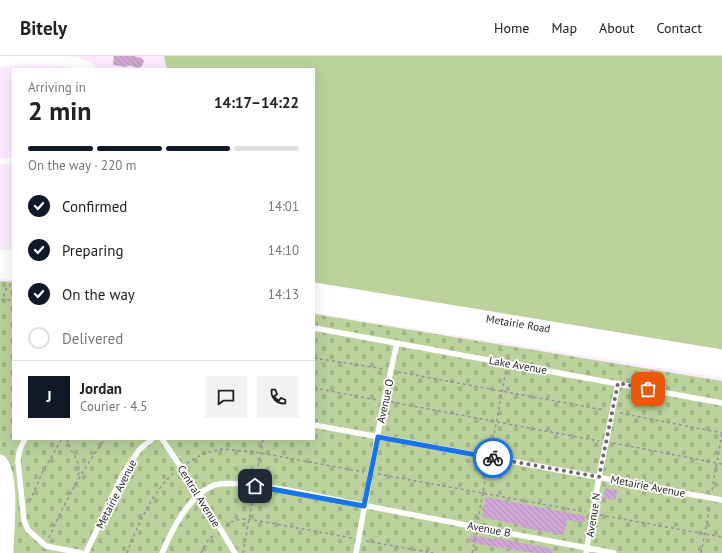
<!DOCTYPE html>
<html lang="en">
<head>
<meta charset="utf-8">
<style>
	body { margin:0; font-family:"PT Sans",sans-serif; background:#f2f2f2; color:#222; height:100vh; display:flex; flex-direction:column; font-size:15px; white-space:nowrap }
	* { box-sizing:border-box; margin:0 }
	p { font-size:13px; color:#767676 }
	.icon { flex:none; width:22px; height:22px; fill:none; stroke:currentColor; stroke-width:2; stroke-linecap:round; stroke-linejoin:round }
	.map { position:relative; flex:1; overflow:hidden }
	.panel { position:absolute; left:12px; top:12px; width:303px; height:372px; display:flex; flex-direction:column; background:#fff; border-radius:0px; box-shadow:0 4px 16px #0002 }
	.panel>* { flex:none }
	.pin { position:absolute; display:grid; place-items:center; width:34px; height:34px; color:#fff; margin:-17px; border-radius:8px; box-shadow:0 2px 6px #0006 }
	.courier { position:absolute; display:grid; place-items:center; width:40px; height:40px; margin:-20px; border:3px solid #1a73e8; border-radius:50%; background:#fff; color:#222; box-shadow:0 1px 5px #0007 }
	.overview em { font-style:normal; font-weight:800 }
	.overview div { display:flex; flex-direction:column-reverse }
	.overview { display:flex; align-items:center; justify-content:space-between; height:68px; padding:0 16px }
	h1 { font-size:26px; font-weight:800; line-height:30px }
	.bar { display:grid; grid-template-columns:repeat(4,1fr); gap:6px 4px; align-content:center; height:48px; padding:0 16px }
	.bar i { height:5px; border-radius:3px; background:#e0e0e0 }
	.bar .current { background:#111827 }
	.bar p { grid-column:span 4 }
	.line { display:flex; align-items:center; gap:10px; padding:0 16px; border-top:1px solid #e0e0e0 }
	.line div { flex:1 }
	.round { display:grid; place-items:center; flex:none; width:42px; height:42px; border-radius:0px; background:#f2f2f2 }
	ol { padding:0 16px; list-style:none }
	li { display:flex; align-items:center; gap:12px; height:44px }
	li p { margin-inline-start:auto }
	li .icon { padding:4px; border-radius:50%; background:#111827; color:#fff; stroke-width:4 }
	li:last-child { color:#767676 }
	li i { width:22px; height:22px; border:2px solid #e0e0e0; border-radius:50% }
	header { display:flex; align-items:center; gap:24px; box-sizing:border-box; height:56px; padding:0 20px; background:#fff; border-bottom:1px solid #e0e0e0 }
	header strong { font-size:19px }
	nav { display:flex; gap:22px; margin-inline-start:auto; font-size:14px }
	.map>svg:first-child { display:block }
	.grass { fill:#bbd29d }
	.cemetery { fill:url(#cemetery-stones) }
	.building { fill:url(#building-back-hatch) }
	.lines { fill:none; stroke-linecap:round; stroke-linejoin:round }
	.path { stroke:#998d9b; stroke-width:1.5; stroke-dasharray:3 3; stroke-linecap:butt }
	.lane { stroke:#fff; stroke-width:5.5 }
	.street { stroke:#fff; stroke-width:11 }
	.secondary { stroke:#fff; stroke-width:15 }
	.done { stroke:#716672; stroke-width:4; stroke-dasharray:0 7.2 }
	.route { stroke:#1a73e8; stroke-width:5 }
	.labels { text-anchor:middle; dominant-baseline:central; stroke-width:3.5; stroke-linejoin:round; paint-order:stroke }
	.street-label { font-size:11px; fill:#251f26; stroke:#fff }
</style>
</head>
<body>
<header>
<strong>Bitely</strong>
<nav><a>Home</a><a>Map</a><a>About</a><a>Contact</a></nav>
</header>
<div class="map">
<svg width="722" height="497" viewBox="0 0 722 497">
	<defs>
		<pattern id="cemetery-stones" width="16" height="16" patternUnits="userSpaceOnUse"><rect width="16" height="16" fill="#bbd29d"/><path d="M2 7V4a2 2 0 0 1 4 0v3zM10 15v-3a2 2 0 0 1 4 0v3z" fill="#a1b487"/></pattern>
		<pattern id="building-back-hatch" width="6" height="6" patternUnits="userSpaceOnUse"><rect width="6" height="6" fill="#cfa7d4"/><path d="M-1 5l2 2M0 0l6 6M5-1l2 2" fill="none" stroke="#b28fb6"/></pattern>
	</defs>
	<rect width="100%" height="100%" fill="#fdebff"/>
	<path class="grass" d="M164,0H722V295L314,227V13H167Z"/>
	<path class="cemetery" d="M0,225L13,226V383H314V258L722,325V497H12L10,417L0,399Z"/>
	<path class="building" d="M114,0H134L141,2L144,5L141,11L138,12L128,9L127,11L113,9Z
		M605,432L617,434L616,444L603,442Z
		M486,441L586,460L584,467L567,464L564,479L520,471V469L482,461Z
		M471,479L492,483H495L496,482L553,493V497H534L478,488L470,486Z"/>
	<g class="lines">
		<path class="path" d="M11,228L6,233L2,244H13
			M314,302L384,313
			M398,316L604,354
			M314,332L377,344
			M391,346L599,385
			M620,357L722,377
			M67,383C70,398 84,406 77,423
			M613,387L722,408
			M491,395L506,314
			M187,407L205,397L223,393L261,397L364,416
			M378,418L586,456
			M256,422L263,383
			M712,434L722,377
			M30,445L43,415L62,383
			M600,459L722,481
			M478,464L488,408
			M226,470C235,462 243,463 254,464L352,482
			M49,482C64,447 82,414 105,383
			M366,485L433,497
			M127,497C137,470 153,434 176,415
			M201,497L209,483L215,478
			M243,497L254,436
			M472,497L476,479
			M701,497L710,450"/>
		<path class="lane" d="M0,105H13
			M314,272L722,347
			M314,369L722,444
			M25,383C20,391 18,397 18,406L24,464L28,474L46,490L81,497
			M162,383L199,438L235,497
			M86,497L123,418L139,394L152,383
			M162,497C172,474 188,441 212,430C234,420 325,442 352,447C439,464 527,481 614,497
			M356,497L384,345L397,287
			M586,497L599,421L618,327"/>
		<path class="street" d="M0,5C26,4 70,0 90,13"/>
		<g class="secondary">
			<path d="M0,201H13"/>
			<path d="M0,215L13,216"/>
			<path id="s1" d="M314,234L722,301"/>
			<path d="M314,249L722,314"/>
			<path d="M0,406C13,425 6,473 6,497"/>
		</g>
	</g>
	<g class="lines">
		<path class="done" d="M493,402L599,421L618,327L648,333"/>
		<path class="route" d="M255,430L364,450L378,381L493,402"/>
	</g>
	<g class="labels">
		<g class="street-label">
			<text stroke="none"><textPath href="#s1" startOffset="207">Metairie Road</textPath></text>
			<text transform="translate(518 309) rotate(10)">Lake Avenue</text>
			<text transform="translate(385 345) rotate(-78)">Avenue O</text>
			<text transform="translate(648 430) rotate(11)">Metairie Avenue</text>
			<text transform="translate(116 438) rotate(-63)">Metairie Avenue</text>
			<text transform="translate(199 440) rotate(58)">Central Avenue</text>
			<text transform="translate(593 459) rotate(-81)">Avenue N</text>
			<text transform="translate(489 473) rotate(11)">Avenue B</text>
		</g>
	</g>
</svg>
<div class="pin" style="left:648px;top:333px;background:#ea580c"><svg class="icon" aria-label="bag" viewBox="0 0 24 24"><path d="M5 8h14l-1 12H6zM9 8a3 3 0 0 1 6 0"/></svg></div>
<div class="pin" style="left:255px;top:430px;background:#1f2937"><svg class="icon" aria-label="home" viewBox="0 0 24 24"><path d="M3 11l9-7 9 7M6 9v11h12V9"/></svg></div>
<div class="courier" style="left:493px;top:402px"><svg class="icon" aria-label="bike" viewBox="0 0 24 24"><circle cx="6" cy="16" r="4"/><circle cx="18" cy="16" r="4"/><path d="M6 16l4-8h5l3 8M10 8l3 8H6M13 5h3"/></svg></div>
<section class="panel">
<div class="overview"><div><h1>2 min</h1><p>Arriving in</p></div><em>14:17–14:22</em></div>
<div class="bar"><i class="current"></i><i class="current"></i><i class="current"></i><i></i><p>On the way · 220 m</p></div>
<ol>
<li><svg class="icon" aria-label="check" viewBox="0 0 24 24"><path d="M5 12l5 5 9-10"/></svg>Confirmed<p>14:01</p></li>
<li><svg class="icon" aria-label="check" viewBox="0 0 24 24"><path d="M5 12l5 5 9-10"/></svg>Preparing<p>14:10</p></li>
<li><svg class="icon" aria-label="check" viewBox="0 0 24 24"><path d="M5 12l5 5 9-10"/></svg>On the way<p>14:13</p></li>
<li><i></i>Delivered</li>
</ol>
<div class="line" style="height:72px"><b class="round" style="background:#111827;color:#fff">J</b><div><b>Jordan</b><p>Courier · 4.5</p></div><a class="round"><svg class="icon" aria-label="chat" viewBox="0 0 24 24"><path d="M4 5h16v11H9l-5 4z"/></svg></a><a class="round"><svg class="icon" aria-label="phone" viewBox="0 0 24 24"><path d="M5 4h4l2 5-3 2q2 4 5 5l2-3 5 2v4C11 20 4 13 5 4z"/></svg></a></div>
</section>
</div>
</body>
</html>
